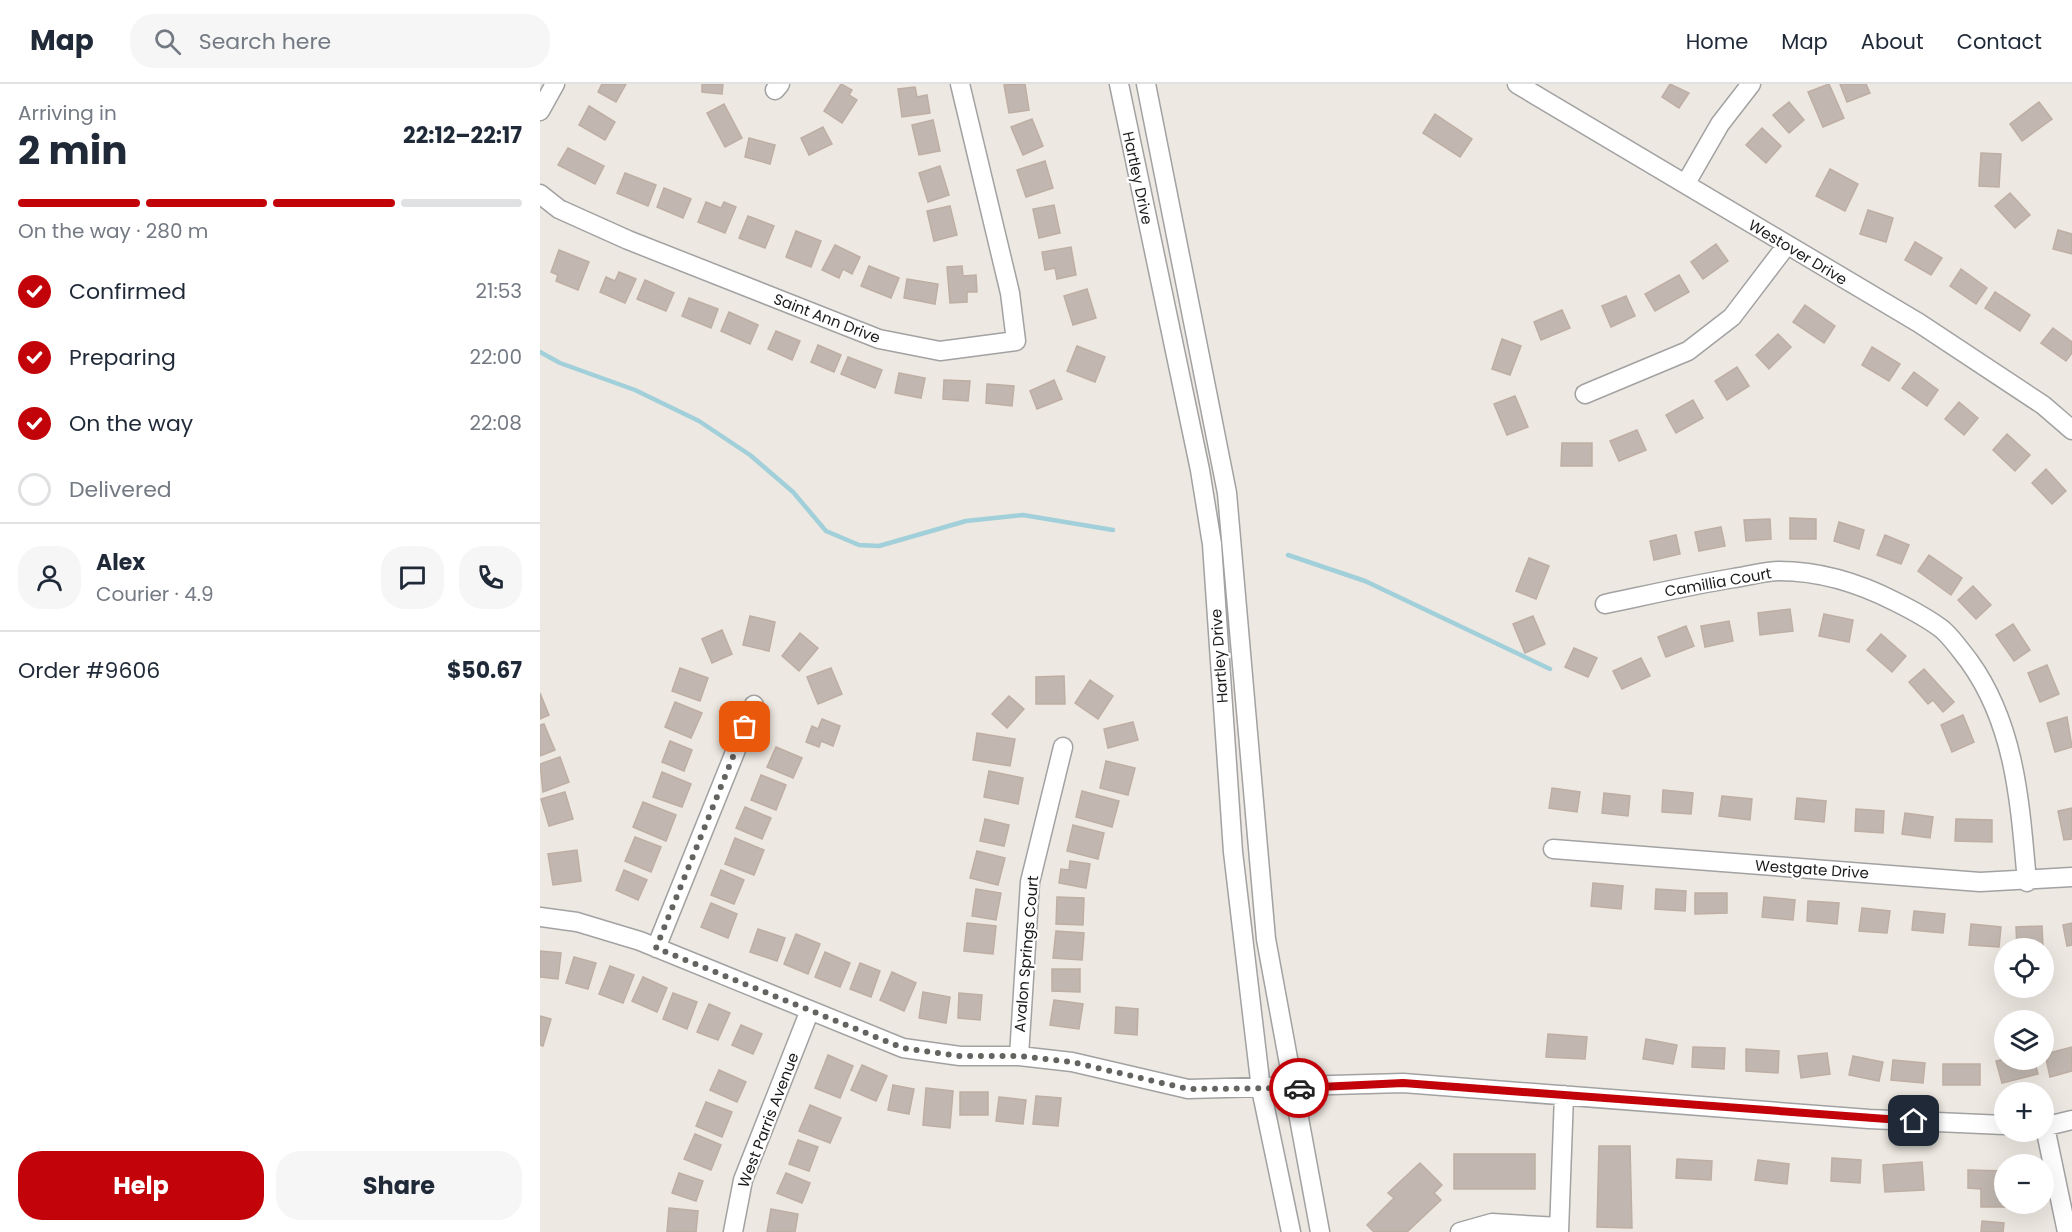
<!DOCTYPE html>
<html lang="en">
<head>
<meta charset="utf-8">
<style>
	body { margin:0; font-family:Poppins,sans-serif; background:#f6f6f7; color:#1f2937; height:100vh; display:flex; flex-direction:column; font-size:22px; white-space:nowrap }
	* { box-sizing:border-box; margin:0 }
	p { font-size:20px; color:#747a83 }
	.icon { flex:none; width:33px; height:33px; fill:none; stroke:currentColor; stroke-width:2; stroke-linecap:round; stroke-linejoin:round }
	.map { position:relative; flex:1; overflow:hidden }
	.details { display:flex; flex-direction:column; background:#fff; width:540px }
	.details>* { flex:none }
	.buttons { position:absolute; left:1454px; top:854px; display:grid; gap:12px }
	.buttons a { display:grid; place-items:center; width:60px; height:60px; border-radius:50%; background:#fff; box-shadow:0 6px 24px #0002; font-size:30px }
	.pin { position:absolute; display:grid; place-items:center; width:51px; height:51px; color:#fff; margin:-26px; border-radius:12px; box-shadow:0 3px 9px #0006 }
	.courier { position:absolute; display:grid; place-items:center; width:60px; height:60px; margin:-30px; border:4px solid #c2040a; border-radius:50%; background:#fff; color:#222; box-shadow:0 2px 8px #0007 }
	.overview em { font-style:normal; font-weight:700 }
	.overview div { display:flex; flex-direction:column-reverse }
	.overview { display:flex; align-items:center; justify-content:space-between; height:102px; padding:0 18px }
	h1 { font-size:39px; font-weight:700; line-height:45px }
	.bar { display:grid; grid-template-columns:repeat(4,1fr); gap:9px 6px; align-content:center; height:72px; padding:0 18px }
	.bar i { height:8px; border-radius:4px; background:#e0e1e3 }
	.bar .on { background:#c2040a }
	.bar p { grid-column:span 4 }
	.line { display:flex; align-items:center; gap:15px; padding:0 18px; border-top:2px solid #e0e1e3 }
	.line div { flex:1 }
	.round { display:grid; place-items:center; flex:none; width:63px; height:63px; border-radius:24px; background:#f6f6f7 }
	ol { padding:0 18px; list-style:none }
	li { display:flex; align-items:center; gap:18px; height:66px }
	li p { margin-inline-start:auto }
	li .icon { padding:6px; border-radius:50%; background:#c2040a; color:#fff; stroke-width:4 }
	li:last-child { color:#747a83 }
	li i { width:33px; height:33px; border:3px solid #e0e1e3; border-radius:50% }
	.button { display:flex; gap:12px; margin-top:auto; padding:12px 18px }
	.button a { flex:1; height:69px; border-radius:24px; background:#c2040a; color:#fff; font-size:24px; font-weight:700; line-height:69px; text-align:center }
	.button a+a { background:#f6f6f7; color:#1f2937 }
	header { display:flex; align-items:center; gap:36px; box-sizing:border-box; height:84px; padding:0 30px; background:#fff; border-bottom:2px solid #e0e1e3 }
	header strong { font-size:28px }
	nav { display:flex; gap:33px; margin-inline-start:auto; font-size:21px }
	.search { width:420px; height:54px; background:#f6f6f7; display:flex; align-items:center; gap:15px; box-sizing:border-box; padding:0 21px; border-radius:24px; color:#747a83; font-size:22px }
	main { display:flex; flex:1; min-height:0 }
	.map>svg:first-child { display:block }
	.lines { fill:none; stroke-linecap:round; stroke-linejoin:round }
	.stream { stroke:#a1cfda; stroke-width:4.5 }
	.building { fill:#c1b7b0; stroke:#beaea3; stroke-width:1.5 }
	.minor-casing { stroke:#a2a2a2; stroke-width:21 }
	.minor { stroke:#fff; stroke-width:18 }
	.done { stroke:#646360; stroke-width:6; stroke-dasharray:0 10.8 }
	.route { stroke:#c2040a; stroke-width:8 }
	.labels { text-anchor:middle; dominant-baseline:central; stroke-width:4.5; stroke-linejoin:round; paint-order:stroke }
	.street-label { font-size:15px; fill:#1b1b1b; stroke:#fff }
</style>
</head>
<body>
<header>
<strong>Map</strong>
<div class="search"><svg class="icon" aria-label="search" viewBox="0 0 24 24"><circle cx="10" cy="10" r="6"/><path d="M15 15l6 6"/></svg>Search here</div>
<nav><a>Home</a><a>Map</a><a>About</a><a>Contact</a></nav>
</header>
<main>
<section class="details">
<div class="overview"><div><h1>2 min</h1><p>Arriving in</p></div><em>22:12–22:17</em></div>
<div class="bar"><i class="on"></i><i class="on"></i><i class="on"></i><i></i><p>On the way · 280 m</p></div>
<ol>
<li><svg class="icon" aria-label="check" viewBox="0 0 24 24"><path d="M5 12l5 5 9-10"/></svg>Confirmed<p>21:53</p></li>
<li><svg class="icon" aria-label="check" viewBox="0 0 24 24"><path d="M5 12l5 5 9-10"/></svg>Preparing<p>22:00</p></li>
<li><svg class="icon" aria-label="check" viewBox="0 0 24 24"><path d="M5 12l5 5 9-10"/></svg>On the way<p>22:08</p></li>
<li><i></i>Delivered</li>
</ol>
<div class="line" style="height:108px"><a class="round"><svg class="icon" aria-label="person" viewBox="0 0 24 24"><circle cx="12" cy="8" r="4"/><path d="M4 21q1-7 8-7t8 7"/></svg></a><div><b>Alex</b><p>Courier · 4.9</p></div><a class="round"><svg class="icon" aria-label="chat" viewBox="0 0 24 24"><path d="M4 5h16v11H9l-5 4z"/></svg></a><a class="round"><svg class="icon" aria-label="phone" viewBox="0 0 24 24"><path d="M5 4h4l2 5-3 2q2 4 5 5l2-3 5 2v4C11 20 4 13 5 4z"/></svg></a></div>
<div class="line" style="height:78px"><div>Order #9606</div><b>$50.67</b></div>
<div class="button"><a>Help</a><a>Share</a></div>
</section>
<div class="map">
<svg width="1532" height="1148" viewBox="0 0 1532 1148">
	<rect width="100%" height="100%" fill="#ede8e1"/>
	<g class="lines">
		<path class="stream" d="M0,268L20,279L95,306L159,337L210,371L253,408L286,447L319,461L339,462L426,437L483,431L573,446
			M748,471L825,497L1010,585"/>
	</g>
	<path class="building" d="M62,0H86L76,18L58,8Z
		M162,0H183L182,10L162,8Z
		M301,0L312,6L309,11L317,16L302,39L284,27Z
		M485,0L489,26L469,29L464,1Z
		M1130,0L1149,9L1139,24L1122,13Z
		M1289,0L1304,34L1283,43L1268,8Z
		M1300,0H1326L1330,9L1307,18Z
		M375,3L377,13L387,11L390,29L362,33L358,5Z
		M1249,18L1264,36L1249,49L1233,31Z
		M1499,18L1512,35L1482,57L1470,40Z
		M184,20L202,54L185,63L167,29Z
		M49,22L75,38L65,56L39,41Z
		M895,30L932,55L920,73L883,49Z
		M492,35L503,62L483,71L471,43Z
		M393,36L400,67L379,71L372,41Z
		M283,43L292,60L269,71L261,54Z
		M1222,44L1241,62L1226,79L1206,61Z
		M209,54L235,61L230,80L205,73Z
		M28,64L64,82L55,100L18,81Z
		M1441,69L1461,70L1459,103L1439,102Z
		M505,77L513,104L486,113L477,86Z
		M400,82L409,111L388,118L379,89Z
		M1290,85L1318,100L1305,127L1276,112Z
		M85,89L116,101L108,122L77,109Z
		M124,104L151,115L143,134L117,123Z
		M1470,109L1490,131L1475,144L1455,122Z
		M166,118L181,124L184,118L196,123L185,149L158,138Z
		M514,121L520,149L499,154L493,125Z
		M410,122L417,151L394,157L387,127Z
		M1328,126L1353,134L1346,158L1320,150Z
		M208,132L234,142L225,164L199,154Z
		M1518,146L1532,150V170L1513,165Z
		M256,147L281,157L271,183L246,173Z
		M1375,158L1402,174L1391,191L1365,176Z
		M1176,160L1188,177L1163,195L1151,178Z
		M295,161L320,173L312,190L303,185L299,194L282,186Z
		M531,163L536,191L517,195L515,184L505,186L502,168Z
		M19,166L49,178L38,206L16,197L18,191L11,188Z
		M329,182L359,194L351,214L321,202Z
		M422,182L423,192L436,191L437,208H427V218L410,219L407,183Z
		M1421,185L1447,204L1436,220L1410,202Z
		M79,188L96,195L85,219L60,208L66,193L75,197Z
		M1139,191L1149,208L1115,227L1105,210Z
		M367,195L398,200L395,220L364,214Z
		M105,196L134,209L126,227L97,215Z
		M547,205L556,234L533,241L524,212Z
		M1455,208L1490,231L1480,247L1445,224Z
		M1086,212L1095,232L1071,243L1062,222Z
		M149,214L178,225L171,244L142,232Z
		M1265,221L1295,242L1284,259L1253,238Z
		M1022,226L1030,244L1001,256L994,238Z
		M189,228L218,241L210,260L181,247Z
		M1513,244L1532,258V269L1526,277L1501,259Z
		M236,247L260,257L252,276L228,265Z
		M1238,250L1251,263L1229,285L1216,271Z
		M962,255L981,262L970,291L952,285Z
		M278,261L301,271L294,288L271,278Z
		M537,262L565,273L555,298L527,287Z
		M1332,263L1360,280L1349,297L1322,281Z
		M308,273L342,286L335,304L301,290Z
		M1197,283L1209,302L1187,316L1175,297Z
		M1374,288L1398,306L1387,322L1362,304Z
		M359,289L385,294L381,314L355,309Z
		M404,296L430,297L428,317L403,315Z
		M514,296L522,315L497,325L490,307Z
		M447,300L474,302L472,322L446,319Z
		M975,312L988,343L967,351L954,320Z
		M1153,316L1163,334L1136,349L1126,331Z
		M1419,318L1438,334L1424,351L1405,335Z
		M1097,346L1106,366L1079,377L1070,357Z
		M1467,350L1490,371L1475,387L1453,366Z
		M1022,359H1052V382H1021Z
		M1506,385L1526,407L1512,420L1492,399Z
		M1250,434L1276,435V455H1250Z
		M1230,435L1231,455L1206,457L1204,436Z
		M1299,438L1324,446L1319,465L1294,457Z
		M1181,443L1185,462L1159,467L1155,448Z
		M1136,451L1140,470L1114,476L1110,457Z
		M1345,451L1369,461L1361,480L1337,471Z
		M1389,471L1422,494L1411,511L1378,487Z
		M989,474L1009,482L996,515L976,507Z
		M1433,502L1451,521L1436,535L1418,516Z
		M1250,525L1253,547L1220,551L1218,529Z
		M1284,530L1313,536L1309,558L1279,552Z
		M210,532L235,538L229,567L203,561Z
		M993,532L1005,560L985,569L973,540Z
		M1189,537L1193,557L1165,563L1161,542Z
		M1473,540L1490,566L1474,577L1456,551Z
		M1146,542L1154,562L1126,573L1118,553Z
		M182,546L192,570L172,579L162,555Z
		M260,549L278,564L259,587L242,572Z
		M1341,550L1366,572L1352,588L1327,566Z
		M1034,564L1057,574L1048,593L1025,583Z
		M1101,574L1110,592L1082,605L1073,587Z
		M1507,581L1519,610L1500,618L1488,589Z
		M140,584L168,594L160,617L132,607Z
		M291,584L302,610L278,620L267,593Z
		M1384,585L1414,618L1403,628L1393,616L1388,620L1369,598Z
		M524,592L525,620H496V593Z
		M550,596L573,612L558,635L535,619Z
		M0,609L9,631L0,635Z
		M469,612L484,625L467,644L452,630Z
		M135,618L162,629L151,654L125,643Z
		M1423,631L1434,658L1412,668L1401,641Z
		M1527,633L1532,663L1515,668L1507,639Z
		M282,635L300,642L293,662L281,657L279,663L266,658L272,642L278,645Z
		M593,638L598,656L568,664L564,645Z
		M4,640L15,666L0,672V641Z
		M437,649L475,655L470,682L433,676Z
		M130,657L152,666L144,687L122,678Z
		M236,663L262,674L253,694L227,683Z
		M20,673L29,698L3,708L0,680Z
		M566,677L595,684L588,711L560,704Z
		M449,687L483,694L478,720L444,713Z
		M122,688L151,700L142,723L113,713Z
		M221,691L246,701L236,726L211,716Z
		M1012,704L1040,708L1037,728L1009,724Z
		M1123,706L1153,709L1151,730L1122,728Z
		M542,707L579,717L572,743L536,733Z
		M25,708L33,735L9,742L1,715Z
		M1064,709L1090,712L1088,732L1062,729Z
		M1182,712L1212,715L1210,736L1179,732Z
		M1257,714L1286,717L1284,738L1255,735Z
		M103,718L136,731L126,757L93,743Z
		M205,723L231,734L222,755L196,744Z
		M1532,724V755L1524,756L1518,727Z
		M1316,725L1344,727L1343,749L1315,747Z
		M1365,729L1393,733L1390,754L1362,750Z
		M445,735L469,741L464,762L440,757Z
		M1416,735L1452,736V758L1415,757Z
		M533,741L564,749L558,775L527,767Z
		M95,753L121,763L111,788L85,777Z
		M195,754L224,766L214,791L185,780Z
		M37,766L41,797L13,801L8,770Z
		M437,767L465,774L458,801L430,794Z
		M530,777L550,780L546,804L519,799L521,785L529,786Z
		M84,786L107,796L98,816L76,806Z
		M181,786L204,796L194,820L171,811Z
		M1053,799L1083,802L1081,825L1051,822Z
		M436,805L461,809L456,836L432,832Z
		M1116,805L1146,807L1145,827L1115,825Z
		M1155,809H1187V829L1155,830Z
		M517,813L544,814L543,841L516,840Z
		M1224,813L1255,816L1253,836L1222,833Z
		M1268,817L1299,819L1297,840L1267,837Z
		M171,819L197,830L188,854L161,843Z
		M1322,824L1350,827L1347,849L1319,847Z
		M1374,827L1405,830L1403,849L1372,846Z
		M427,839L456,842L453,870L424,867Z
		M1532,839V861L1527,862L1523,841Z
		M1431,840L1461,843L1459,863L1429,861Z
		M1502,842L1503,864H1477L1476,843Z
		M218,845L245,854L237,877L210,868Z
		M516,847L544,849L542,876L513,874Z
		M256,850L280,860L268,890L244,880Z
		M0,867L21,869L18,895L0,893Z
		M285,868L310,879L300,903L275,893Z
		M34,873L56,879L48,905L26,899Z
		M320,879L340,887L331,913L310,905Z
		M70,882L94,891L83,919L59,910Z
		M512,885H540V908L512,907Z
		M352,888L376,899L364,927L340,916Z
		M103,893L127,904L117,928L92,917Z
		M383,908L410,913L406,939L379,934Z
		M133,909L157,918L147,945L123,935Z
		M419,909L442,911L440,936L418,934Z
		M514,916L543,920L539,945L510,941Z
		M169,920L190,929L178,956L157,948Z
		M576,923L598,925L597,951L575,949Z
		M0,932L11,935L3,962L0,961Z
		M201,941L222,950L213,970L192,961Z
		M1008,950L1047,953L1045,975L1006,973Z
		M1106,955L1137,961L1133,980L1103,975Z
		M1153,963L1185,964L1184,985L1152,983Z
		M1532,963V987L1510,993L1505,970Z
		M1206,965L1239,967L1238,989L1206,987Z
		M1287,969L1290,990L1261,994L1258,972Z
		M288,971L313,982L300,1014L275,1004Z
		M1313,972L1343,978L1339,997L1309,991Z
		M1464,975H1494L1498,990L1462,999L1456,977Z
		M1353,976L1385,979L1383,999L1351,996Z
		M1403,980H1440V1001H1403Z
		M322,981L347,992L336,1017L311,1006Z
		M179,986L206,998L197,1018L170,1006Z
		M353,1001L374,1005L369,1030L348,1026Z
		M386,1004L413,1007L410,1044L383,1041Z
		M420,1008H448V1031H420Z
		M496,1012L521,1014L518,1042L493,1040Z
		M459,1013L486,1016L483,1040L456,1037Z
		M166,1018L192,1028L182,1053L156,1042Z
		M270,1021L301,1034L290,1059L259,1047Z
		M155,1050L181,1061L171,1086L144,1075Z
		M258,1056L278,1063L269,1087L249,1080Z
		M1059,1062H1090L1092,1144L1057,1143Z
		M914,1070H995V1105H914Z
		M1292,1074L1321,1076L1320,1099L1291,1097Z
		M1137,1075L1172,1077L1171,1096L1136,1094Z
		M1218,1076L1249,1080L1247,1100L1215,1096Z
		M1382,1078L1384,1106L1345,1108L1343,1081Z
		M880,1079L902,1101L894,1109L901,1116L867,1148H834L827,1141L854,1114L848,1109Z
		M1428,1086L1464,1087L1465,1123H1441V1105L1428,1104Z
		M139,1089L163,1097L156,1117L132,1109Z
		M246,1089L270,1099L262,1119L237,1109Z
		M129,1124L158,1127L156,1148H127Z
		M231,1125L258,1130L255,1148H227Z
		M1442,1137L1464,1139L1463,1148H1441Z"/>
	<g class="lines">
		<g class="minor-casing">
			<path id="minor" d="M579,0L660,386L672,460L693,768L721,1005L751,1148
				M606,0L687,409L726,855L780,1148
				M977,0L1379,239L1503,321L1532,346
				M235,6L240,0
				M0,27L15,0
				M1146,99L1180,40L1211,0
				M0,110L19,125L88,156L339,255L400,267L476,257L470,209L420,0
				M1045,310L1148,267L1192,233L1246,162
				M1065,520C1108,511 1151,501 1194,494C1209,492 1225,487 1239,487C1281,487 1319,499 1356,518C1372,526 1389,535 1403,546C1413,555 1421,567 1429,577C1476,642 1480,721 1487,798
				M1013,765L1440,798L1532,793
				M0,833L37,838L100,857L363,964L420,972H479L532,978L648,1005L863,999L1329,1035L1464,1041
				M116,864L214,621
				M479,972L490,798L523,663
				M1503,1043L1532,1036
				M1505,1043L1527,1148
				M193,1148L203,1096L270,926
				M920,1148L952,1139L1019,1143
				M1019,1148L1024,1011"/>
		</g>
		<use href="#minor" class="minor"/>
	</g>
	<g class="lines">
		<path class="done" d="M205,643L116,864L363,964L420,972H479L532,978L648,1005L759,1004"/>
		<path class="route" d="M759,1004L863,999L1374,1037"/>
	</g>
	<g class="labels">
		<g class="street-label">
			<text transform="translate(598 94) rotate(78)">Hartley Drive</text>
			<text transform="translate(1258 168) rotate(31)">Westover Drive</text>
			<text transform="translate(287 234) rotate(21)">Saint Ann Drive</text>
			<text transform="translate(1178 498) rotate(-10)">Camillia Court</text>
			<text transform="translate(679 572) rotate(-94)">Hartley Drive</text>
			<text transform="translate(1272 785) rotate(4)">Westgate Drive</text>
			<text transform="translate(486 870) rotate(-85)">Avalon Springs Court</text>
			<text transform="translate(228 1036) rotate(-69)">West Parris Avenue</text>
		</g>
	</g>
</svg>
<div class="buttons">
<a><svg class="icon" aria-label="locate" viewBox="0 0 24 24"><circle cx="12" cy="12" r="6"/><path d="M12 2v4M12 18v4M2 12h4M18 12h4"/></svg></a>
<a><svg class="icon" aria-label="layers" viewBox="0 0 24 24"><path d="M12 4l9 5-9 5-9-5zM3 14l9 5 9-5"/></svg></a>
<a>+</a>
<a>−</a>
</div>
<div class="pin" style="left:205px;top:643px;background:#ea580c"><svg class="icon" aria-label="bag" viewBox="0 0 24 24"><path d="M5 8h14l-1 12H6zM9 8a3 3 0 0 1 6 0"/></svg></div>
<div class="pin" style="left:1374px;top:1037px;background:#1f2937"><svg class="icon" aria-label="home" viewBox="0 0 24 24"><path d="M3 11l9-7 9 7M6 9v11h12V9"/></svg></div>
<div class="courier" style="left:759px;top:1004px"><svg class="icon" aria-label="car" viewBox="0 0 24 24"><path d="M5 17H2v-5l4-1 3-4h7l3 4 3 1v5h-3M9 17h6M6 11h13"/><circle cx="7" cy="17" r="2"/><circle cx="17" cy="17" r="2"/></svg></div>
</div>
</main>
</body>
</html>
